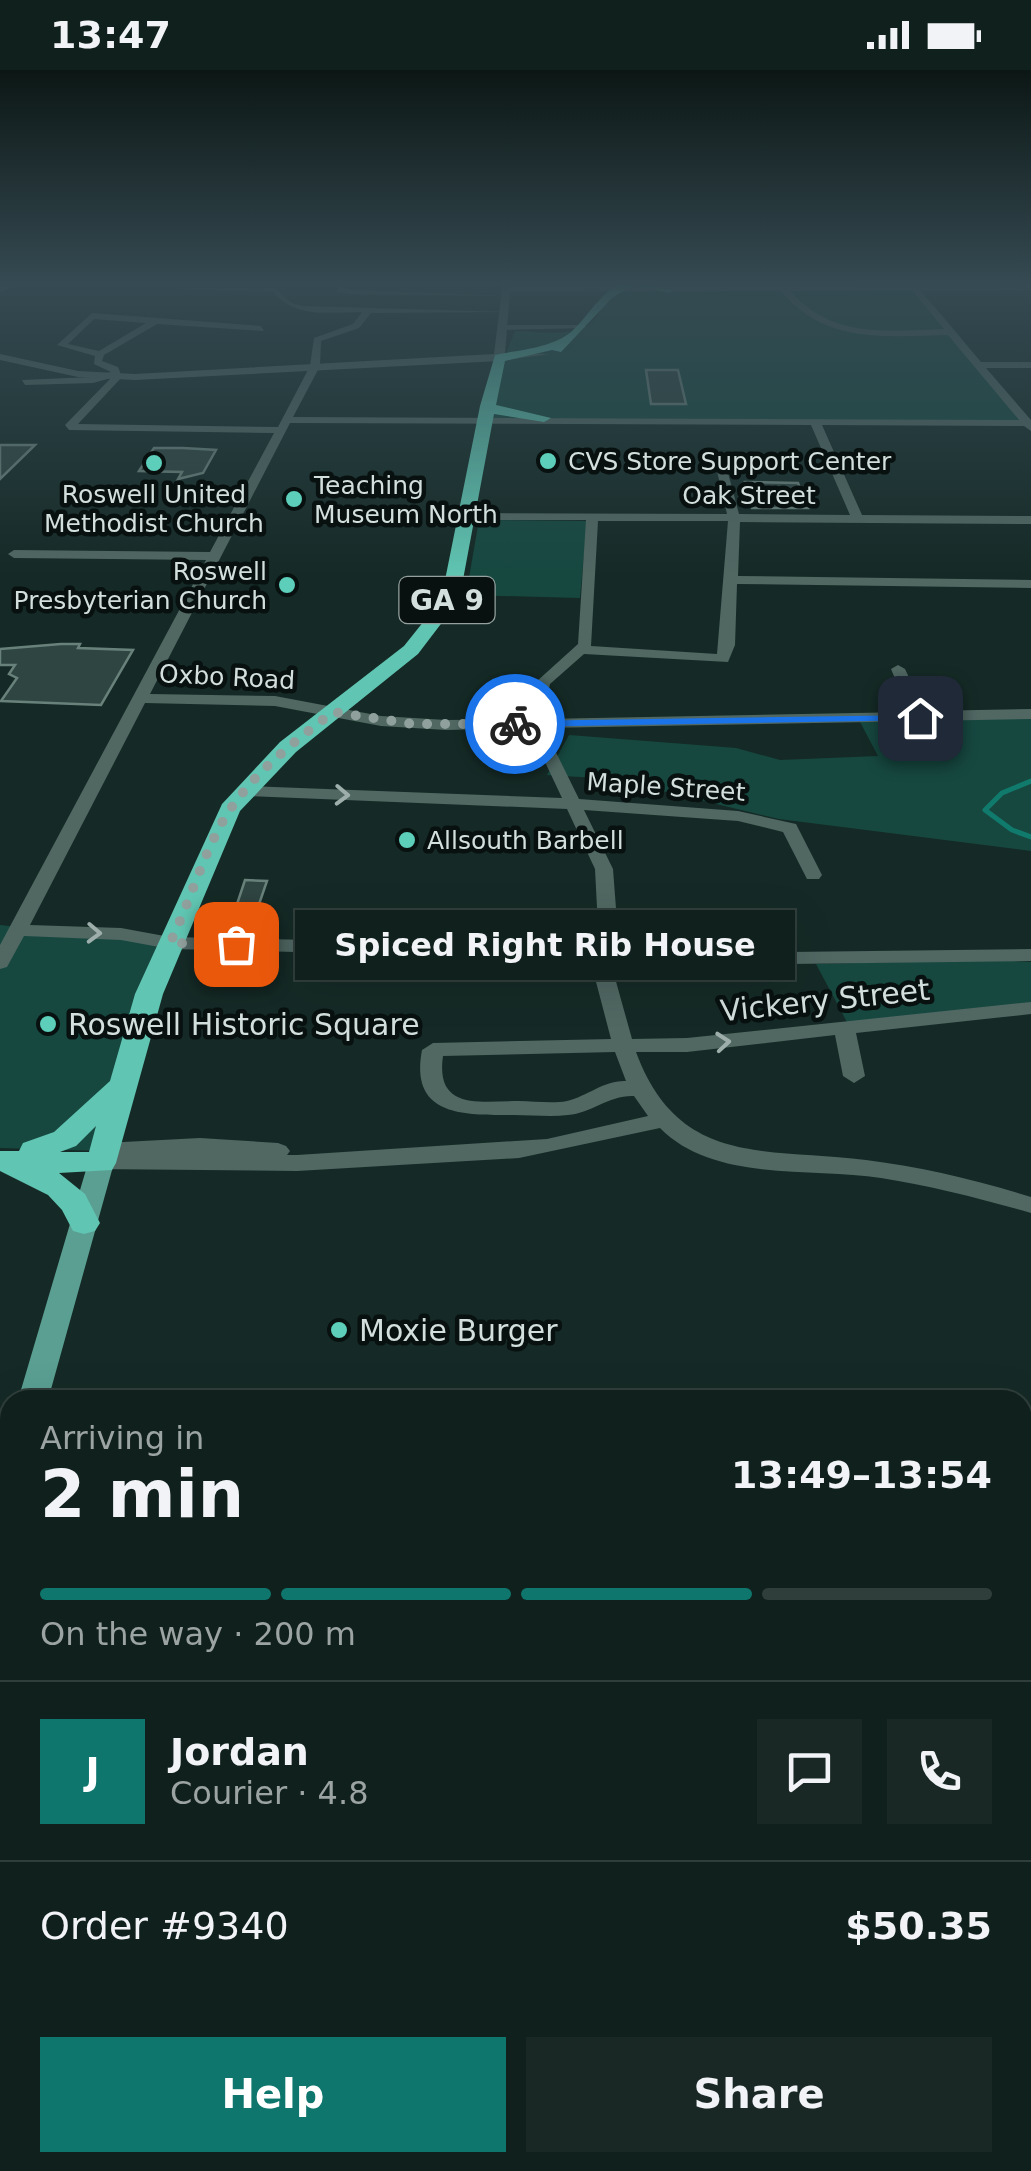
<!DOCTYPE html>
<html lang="en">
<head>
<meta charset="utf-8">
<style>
	body { margin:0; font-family:"DejaVu Sans",sans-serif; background:#192825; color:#f1f3f6; height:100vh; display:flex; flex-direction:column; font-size:38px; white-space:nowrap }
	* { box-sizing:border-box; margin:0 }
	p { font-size:32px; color:#9ca3a3 }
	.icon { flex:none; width:55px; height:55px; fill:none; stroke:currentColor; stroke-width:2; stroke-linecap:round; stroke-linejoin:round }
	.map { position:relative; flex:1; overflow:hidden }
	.details { position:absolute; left:0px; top:1320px; width:1032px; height:782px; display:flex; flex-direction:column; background:#10201c; border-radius:30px 30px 0 0; box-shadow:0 10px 40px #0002,0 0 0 2px #303e3b }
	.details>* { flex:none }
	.pin { position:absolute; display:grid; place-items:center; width:85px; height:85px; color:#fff; margin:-42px; border-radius:20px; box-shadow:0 5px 15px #0006 }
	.courier { position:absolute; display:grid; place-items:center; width:100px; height:100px; margin:-50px; border:8px solid #1a73e8; border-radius:50%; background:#fff; color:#222; box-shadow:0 2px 12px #0007 }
	.bubble { position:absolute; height:70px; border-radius:0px; background:#10201c; box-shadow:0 10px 40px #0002,0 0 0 2px #303e3b; font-size:32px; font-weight:800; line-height:70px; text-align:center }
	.overview em { font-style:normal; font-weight:800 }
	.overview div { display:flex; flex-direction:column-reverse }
	.overview { display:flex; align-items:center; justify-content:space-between; height:170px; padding:0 40px }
	h1 { font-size:65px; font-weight:800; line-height:75px }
	.bar { display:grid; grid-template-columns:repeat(4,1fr); gap:15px 10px; align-content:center; height:120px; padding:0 40px }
	.bar i { height:12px; border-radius:8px; background:#303e3b }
	.bar .on { background:#0f766e }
	.bar p { grid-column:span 4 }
	.line { display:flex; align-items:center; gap:25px; padding:0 40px; border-top:2px solid #303e3b }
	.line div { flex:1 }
	.round { display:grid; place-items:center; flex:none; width:105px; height:105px; border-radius:0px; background:#192825 }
	.button { display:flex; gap:20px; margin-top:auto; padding:20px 40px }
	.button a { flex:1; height:115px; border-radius:0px; background:#0f766e; color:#fff; font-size:40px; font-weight:800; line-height:115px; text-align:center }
	.button a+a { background:#192825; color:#f1f3f6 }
	.status { display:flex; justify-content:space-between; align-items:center; height:70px; padding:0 50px; background:#10201c; direction:ltr }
	.status svg { height:28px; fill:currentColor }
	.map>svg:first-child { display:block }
	.green { fill:#164840 }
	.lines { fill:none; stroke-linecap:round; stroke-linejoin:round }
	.stream-far2 { stroke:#107b6c; stroke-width:5 }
	.stream-far1 { stroke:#107b6c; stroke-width:8 }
	.stream { stroke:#107b6c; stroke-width:10 }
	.building { fill:#2f4541; stroke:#69817b; stroke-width:2.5 }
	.street { fill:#506762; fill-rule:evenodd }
	.secondary { fill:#506762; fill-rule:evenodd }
	.primary { fill:#5a9f92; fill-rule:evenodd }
	.highway { fill:#60c5b2; fill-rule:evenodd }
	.oneway { stroke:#9eafab }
	.route { fill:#1a73e8 }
	.done { stroke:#90a09c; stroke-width:10; stroke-dasharray:0 18 }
	.poi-dot { fill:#5cceba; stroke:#08110f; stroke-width:4 }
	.labels { text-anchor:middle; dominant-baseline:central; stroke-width:9; stroke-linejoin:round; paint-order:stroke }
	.far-poi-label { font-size:25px; fill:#d2dfdc; stroke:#08110f; text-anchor:start }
	.far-street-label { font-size:25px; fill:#d2dfdc; stroke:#08110f }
	.shield { fill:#08110f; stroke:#95a19e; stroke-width:2.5 }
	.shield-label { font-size:28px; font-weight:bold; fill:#d2dfdc }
	.street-label { font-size:30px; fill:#d2dfdc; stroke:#08110f }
	.poi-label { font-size:30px; fill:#d2dfdc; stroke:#08110f; text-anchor:start }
</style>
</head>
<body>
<div class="status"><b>13:47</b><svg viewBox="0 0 49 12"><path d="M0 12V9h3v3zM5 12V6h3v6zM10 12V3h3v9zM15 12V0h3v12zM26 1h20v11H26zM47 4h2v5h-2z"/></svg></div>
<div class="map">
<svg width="1031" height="2101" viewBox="0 0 1031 2101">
	<rect width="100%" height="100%" fill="#152a26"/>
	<path class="green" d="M919,217L963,270L1021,353L492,350L504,289L515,261C540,261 581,270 597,246C608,230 605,230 624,219Z
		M479,450L587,451L580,528L466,525Z
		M1031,639V781L779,749L613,709L547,705L569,665L736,678L780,690L878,686L859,650Z
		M0,855L170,873L104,1081L0,1078Z
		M996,890L1031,892V933L848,954L816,894Z
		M1031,1637V1837L1023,1831L1022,1704Z"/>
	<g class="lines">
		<path class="stream-far2" d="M1031,711L1002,723L985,740L1012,760L1031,767"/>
		<path class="stream-far1" d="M1022,1558L1031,1554"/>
		<path class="stream" d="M1022,1831L1031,1846"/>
	</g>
	<path class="building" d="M646,300H678L686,334H651Z
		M0,375H35L0,409Z
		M154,378H183L216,380L203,403L178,409L182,402L139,401Z
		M745,412L798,413L808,438H752Z
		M61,574H80L78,578L133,580L101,635L1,631L17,608L9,604L15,595H0V579Z
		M245,810L267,811L256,843H234Z"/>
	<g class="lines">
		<path class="street" d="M17,212H30L0,222V217Z
			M337,212H345L344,218L353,220L510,226L353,224L337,222Z
			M905,212H913L981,292H1031V298H986L1031,350V361L1024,356L822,355L862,445L1031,446V454L740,452L738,506L1031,510V518L737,514L735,575L728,592L584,584L550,614L542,649L909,642L891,599L898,595L905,599L925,641L1031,639V649L544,658L579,729L738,741L796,754L822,805L819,809H807L783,762L738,751L584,740L613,799L619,878L788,882L1031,879V891L788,894L610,890L632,969L687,968L1031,932V944L856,963L865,1006L854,1013L843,1006L835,965L687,982H636C679,1098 766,1077 866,1090C922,1097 977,1110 1031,1127V1143C982,1129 932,1116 881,1108C812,1097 714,1113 660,1058L519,1088L297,1101L93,1099L89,1093L96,1087L92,1081L104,1073L200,1068L278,1073L286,1076L290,1081L287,1085H297L547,1069L648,1046L634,1026C609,1025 592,1043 568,1045C551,1047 532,1045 514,1045C466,1045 409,1048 422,980L433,973L611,969L590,889L170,879L121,870L24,866L7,897L0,899V875L206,490L14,488L8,484L14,480L210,482L274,363L69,360L65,355L111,308L93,313L25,315L22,310L92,307L111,302L94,294L95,286L57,275L92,243L261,256L264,261L157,254L104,285L102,291L118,297L122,307L78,354L278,357L310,296L314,268L353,254L362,242C329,242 296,249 273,222L164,218H275L291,233L303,236L509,242L371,243L359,258L321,271L320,296L293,347L1019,350L948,265C884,266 825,275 780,220L787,218C832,269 882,261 944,259ZM94,249L146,253L99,281L68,274ZM290,353L811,355L850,445L739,444L723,384L718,381L713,384L727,444L462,443L460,446L466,450H586L578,574L536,612L526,649L446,650L381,646L275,626L150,624ZM598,451H728L717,584L591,576ZM145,633L275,636L381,656L446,660L529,658L562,728L245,716L237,721L245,726L567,739L595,799L599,876L170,867L121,858L30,855ZM615,982L626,1011C604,1010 588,1026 567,1031C552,1034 534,1031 519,1031C481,1031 435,1041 443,986Z
			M503,255H582L586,258L500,260Z
			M10,1730V1767L0,1771V1734Z"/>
		<path class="secondary" d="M503,212H511V216L1031,214V220L510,222L505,283L550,284L499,291L135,310L78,307L0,290V284L78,301L135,304L494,284Z"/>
		<path class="primary" d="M101,1084L114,1093L48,1330H18L88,1093Z
			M10,1386V1439L0,1443V1389Z"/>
		<path class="highway" d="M623,212L674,220L669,223L633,215L612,228L561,282L552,280L505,291L496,335L551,348L544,352L494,344L462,515L450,542L418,584L296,682L240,741L163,924L116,1093L112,1100L59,1103L85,1124L100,1153L95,1161L84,1164L73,1161L62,1140L48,1125L0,1101V1081H19L23,1073L54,1062L110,1011L135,924L222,734L280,672L404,576L432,541L444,515L480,336L495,285C518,280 552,278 571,262C590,245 599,223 623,212ZM96,1056L89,1082H60L76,1076Z"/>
	</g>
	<defs><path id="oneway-chevron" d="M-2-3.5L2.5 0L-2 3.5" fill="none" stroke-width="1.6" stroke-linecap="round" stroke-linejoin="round" transform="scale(2.5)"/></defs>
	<g class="oneway">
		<use href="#oneway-chevron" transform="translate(342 725) rotate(2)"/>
		<use href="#oneway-chevron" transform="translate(94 863) rotate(2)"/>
		<use href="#oneway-chevron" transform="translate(723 972) rotate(-5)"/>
	</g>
	<linearGradient id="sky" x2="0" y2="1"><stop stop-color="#0c1715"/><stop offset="0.42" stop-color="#354a52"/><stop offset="1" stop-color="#354a52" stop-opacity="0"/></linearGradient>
	<rect width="1031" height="506" fill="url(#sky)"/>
	<path class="route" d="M920,645L924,650L515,657L510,654L515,651Z"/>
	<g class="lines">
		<path class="done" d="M236,874L170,873C188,836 200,795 219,758C245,709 290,675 333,642L413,654H515"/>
	</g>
	<g class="poi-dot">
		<circle cx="548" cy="391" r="10"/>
		<circle cx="154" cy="393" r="10"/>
		<circle cx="294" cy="429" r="10"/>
		<circle cx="287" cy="515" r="10"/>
		<circle cx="407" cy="770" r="10"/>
		<circle cx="48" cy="954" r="10"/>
		<circle cx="339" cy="1260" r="10"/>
	</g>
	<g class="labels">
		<g class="far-poi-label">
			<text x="568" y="391">CVS Store Support Center</text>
			<text x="314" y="415">Teaching<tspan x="314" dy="29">Museum North</tspan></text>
			<text x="154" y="424" text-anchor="middle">Roswell United<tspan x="154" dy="29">Methodist Church</tspan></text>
			<text x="267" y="501" text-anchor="end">Roswell<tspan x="267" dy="29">Presbyterian Church</tspan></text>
			<text x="427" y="770">Allsouth Barbell</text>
		</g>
		<g class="far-street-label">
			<text x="749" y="425">Oak Street</text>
			<text transform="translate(227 607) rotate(3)">Oxbo Road</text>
			<text transform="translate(666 717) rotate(4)">Maple Street</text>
		</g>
		<rect class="shield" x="399.5" y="507" width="95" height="46" rx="8"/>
		<g class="shield-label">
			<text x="447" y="530">GA 9</text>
		</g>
		<g class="street-label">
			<text transform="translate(825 930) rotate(-6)">Vickery Street</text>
		</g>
		<g class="poi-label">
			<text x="68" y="954">Roswell Historic Square</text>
			<text x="359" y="1260">Moxie Burger</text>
		</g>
	</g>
</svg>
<div class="pin" style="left:236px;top:874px;background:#ea580c"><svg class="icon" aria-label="bag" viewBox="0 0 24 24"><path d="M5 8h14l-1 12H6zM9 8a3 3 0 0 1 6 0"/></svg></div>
<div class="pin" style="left:920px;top:648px;background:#1f2937"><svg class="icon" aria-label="home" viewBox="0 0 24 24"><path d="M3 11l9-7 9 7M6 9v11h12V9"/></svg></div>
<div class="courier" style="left:515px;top:654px"><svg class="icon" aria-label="bike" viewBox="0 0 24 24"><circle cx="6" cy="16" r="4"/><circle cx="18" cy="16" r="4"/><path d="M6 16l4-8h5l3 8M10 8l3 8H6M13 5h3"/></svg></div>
<div class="bubble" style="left:295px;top:840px;width:500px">Spiced Right Rib House</div>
<section class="details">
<div class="overview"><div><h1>2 min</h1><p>Arriving in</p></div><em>13:49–13:54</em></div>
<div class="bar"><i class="on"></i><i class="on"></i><i class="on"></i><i></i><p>On the way · 200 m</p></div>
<div class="line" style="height:180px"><b class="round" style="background:#0f766e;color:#fff">J</b><div><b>Jordan</b><p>Courier · 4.8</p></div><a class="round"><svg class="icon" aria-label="chat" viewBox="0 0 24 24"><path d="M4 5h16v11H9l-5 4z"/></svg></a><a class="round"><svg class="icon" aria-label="phone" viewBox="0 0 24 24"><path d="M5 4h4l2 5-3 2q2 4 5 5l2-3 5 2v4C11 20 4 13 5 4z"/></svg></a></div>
<div class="line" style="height:130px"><div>Order #9340</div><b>$50.35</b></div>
<div class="button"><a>Help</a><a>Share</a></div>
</section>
</div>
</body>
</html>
